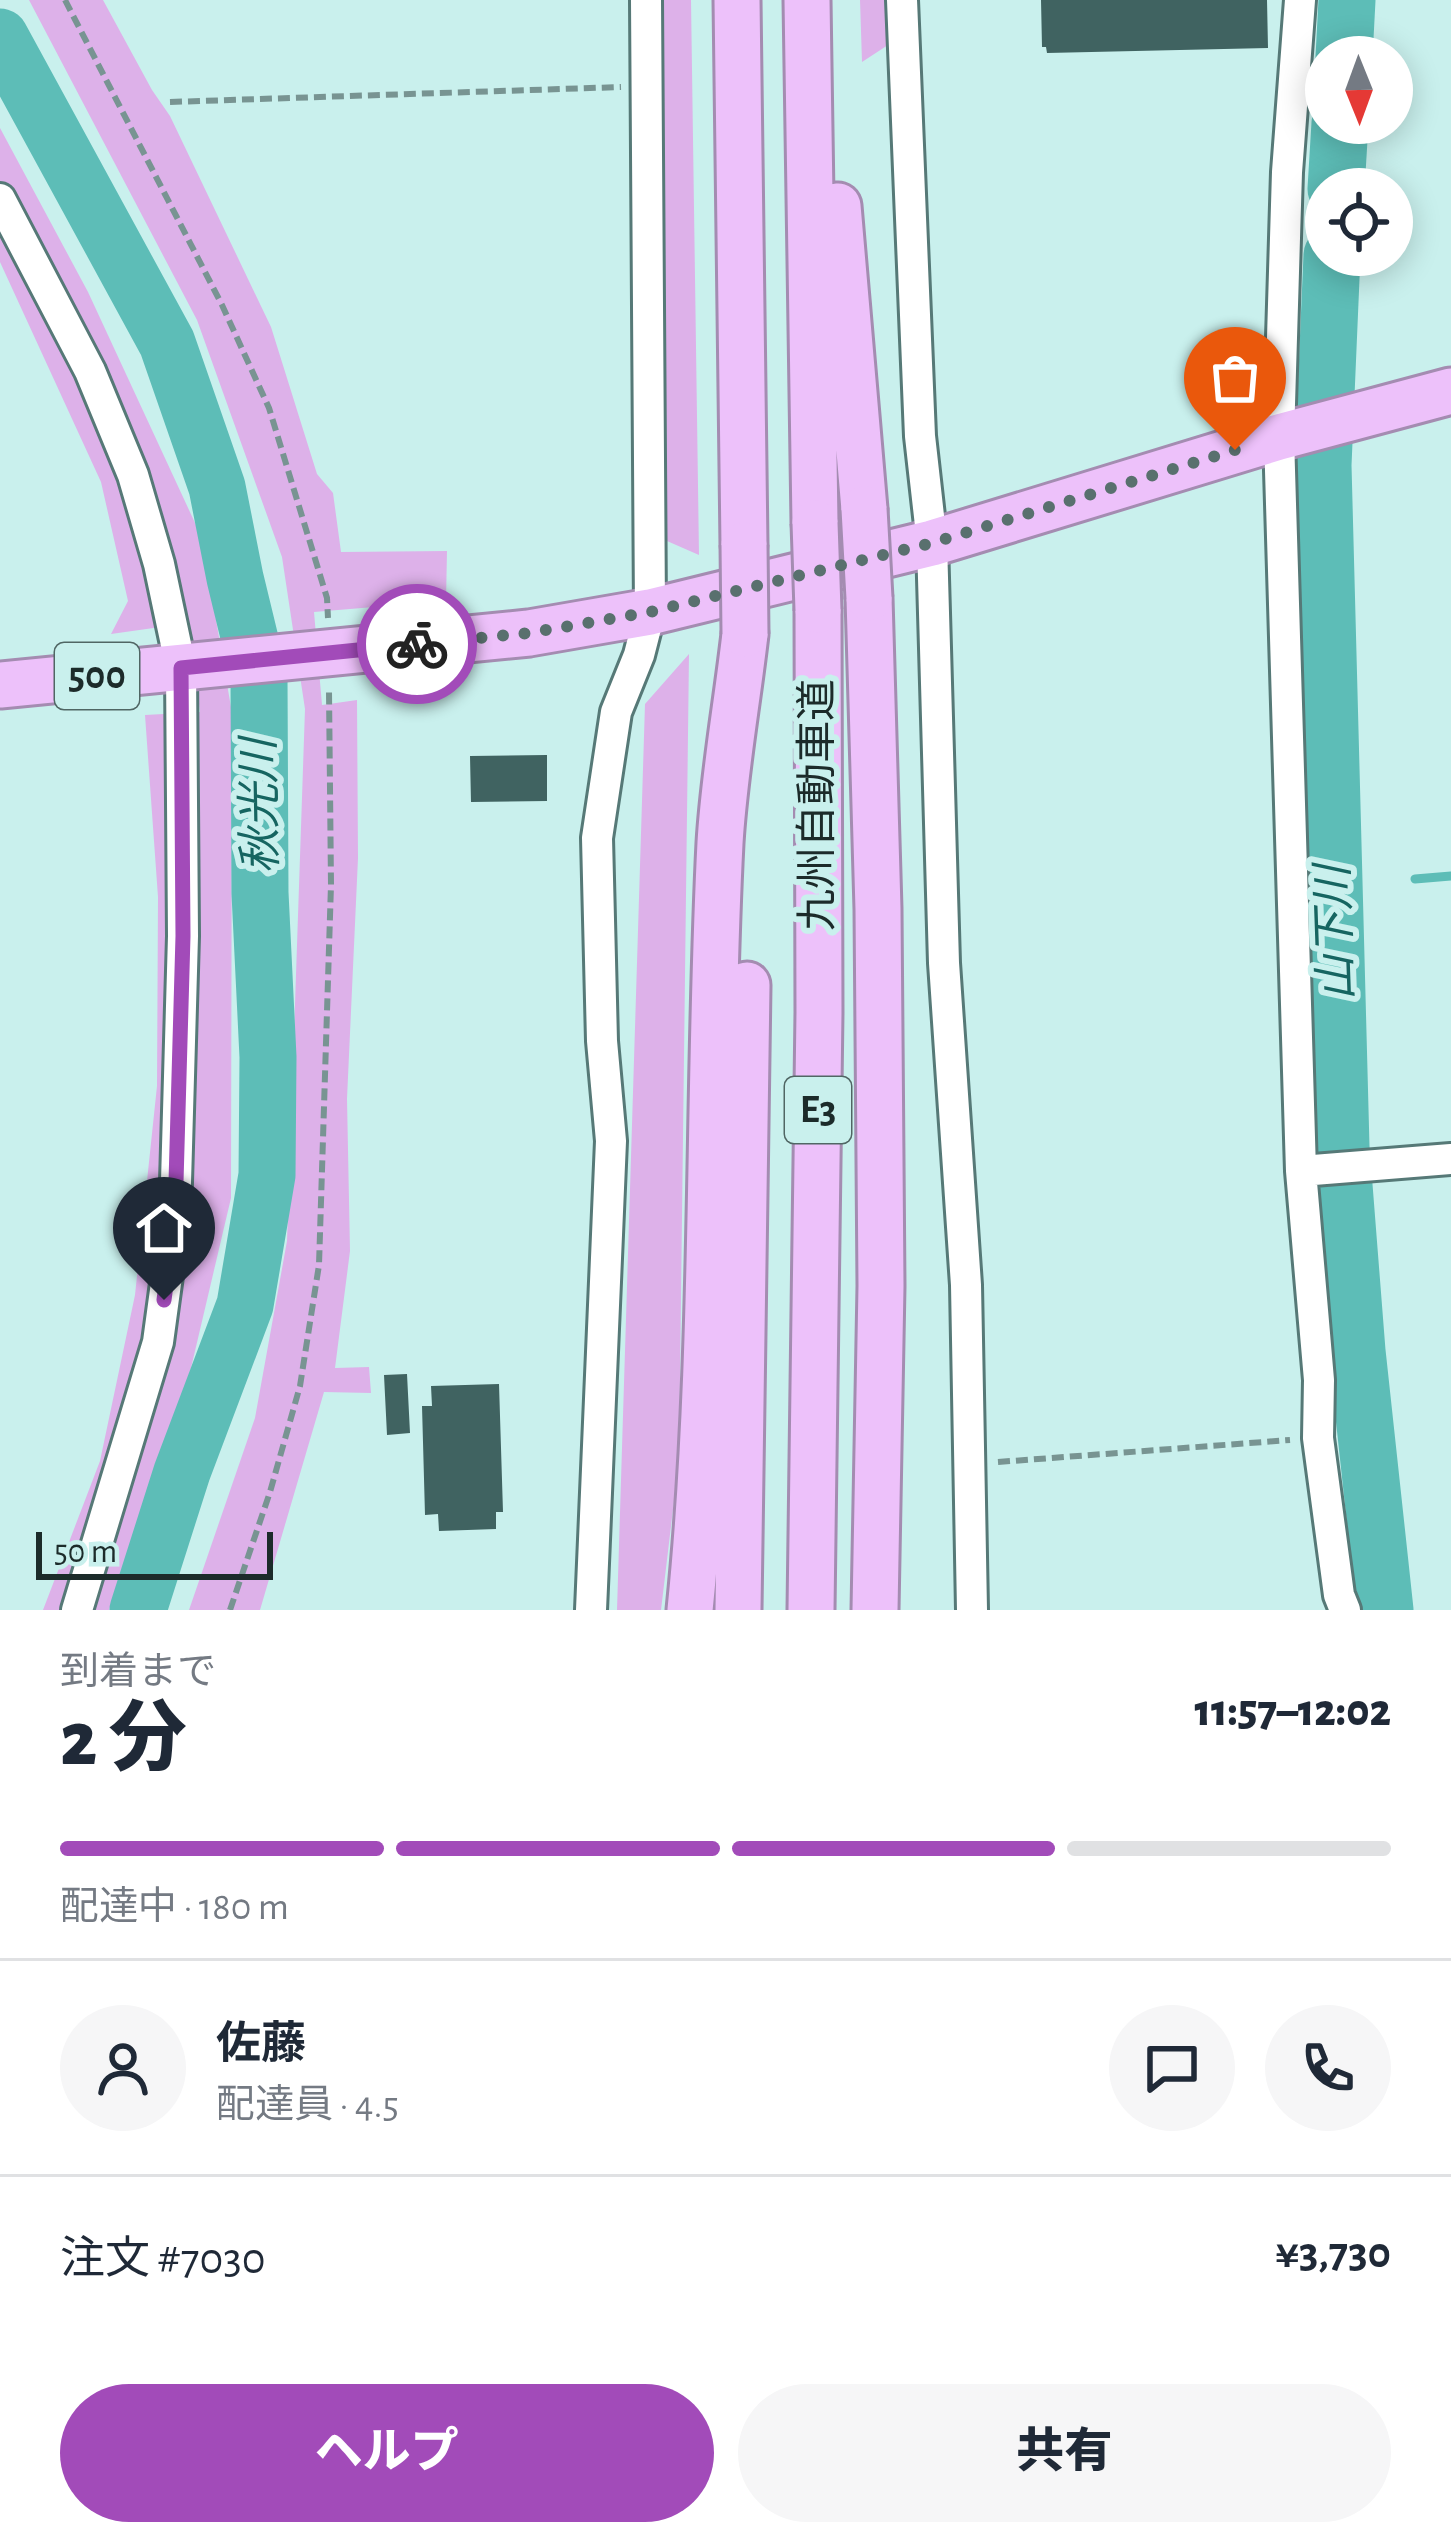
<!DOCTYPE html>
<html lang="ja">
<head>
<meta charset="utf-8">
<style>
	body { margin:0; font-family:"Alegreya Sans","Noto Sans JP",sans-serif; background:#f6f6f7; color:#1f2937; height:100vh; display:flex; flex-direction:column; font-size:45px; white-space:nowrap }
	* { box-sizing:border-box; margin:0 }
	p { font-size:39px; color:#747a83 }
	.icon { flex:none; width:66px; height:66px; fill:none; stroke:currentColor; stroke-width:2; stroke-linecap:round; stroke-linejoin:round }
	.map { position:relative; height:1610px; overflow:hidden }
	.panel { display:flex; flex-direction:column; background:#fff; flex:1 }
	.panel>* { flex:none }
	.needle { width:78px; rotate:179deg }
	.controls { position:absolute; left:1305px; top:36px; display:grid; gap:24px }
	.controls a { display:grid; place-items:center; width:108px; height:108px; border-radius:50%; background:#fff; box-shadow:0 6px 30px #0003; font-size:60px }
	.scale { position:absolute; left:36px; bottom:30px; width:237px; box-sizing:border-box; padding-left:12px; border:6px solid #1c2b2a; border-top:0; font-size:33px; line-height:42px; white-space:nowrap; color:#1c2b2a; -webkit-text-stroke:9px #c9f0ed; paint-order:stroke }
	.pin { position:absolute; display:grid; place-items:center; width:102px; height:102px; color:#fff; margin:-123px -51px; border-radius:50% 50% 50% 0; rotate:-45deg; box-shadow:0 0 12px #0007 }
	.pin .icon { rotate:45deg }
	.courier { position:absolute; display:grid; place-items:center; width:120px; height:120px; margin:-60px; border:9px solid #a24bb9; border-radius:50%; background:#fff; color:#222; box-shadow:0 3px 15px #0007 }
	.headline em { font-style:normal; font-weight:800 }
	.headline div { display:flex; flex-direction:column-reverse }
	.headline { display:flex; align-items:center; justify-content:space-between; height:204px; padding:0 60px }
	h1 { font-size:78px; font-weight:800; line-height:90px }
	.bar { display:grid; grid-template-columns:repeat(4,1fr); gap:18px 12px; align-content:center; height:144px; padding:0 60px }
	.bar i { height:15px; border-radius:9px; background:#e0e1e3 }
	.bar .current { background:#a24bb9 }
	.bar p { grid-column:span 4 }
	.line { display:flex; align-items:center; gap:30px; padding:0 60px; border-top:3px solid #e0e1e3 }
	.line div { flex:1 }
	.round { display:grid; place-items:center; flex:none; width:126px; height:126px; border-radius:63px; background:#f6f6f7 }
	.action { display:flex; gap:24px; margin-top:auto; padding:24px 60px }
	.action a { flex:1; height:138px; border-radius:72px; background:#a24bb9; color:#fff; font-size:48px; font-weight:800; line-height:138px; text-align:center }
	.action a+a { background:#f6f6f7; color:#1f2937 }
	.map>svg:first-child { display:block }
	.green { fill:#ddb1e9 }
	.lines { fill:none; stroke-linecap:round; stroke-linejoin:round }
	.stream { stroke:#5dbdb7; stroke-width:9 }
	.river { stroke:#5dbdb7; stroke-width:57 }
	.building { fill:#406361 }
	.minor-casing { stroke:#567977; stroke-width:36 }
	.highway-casing { stroke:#a48cb1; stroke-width:51 }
	.path { stroke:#789492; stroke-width:6; stroke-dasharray:12 6; stroke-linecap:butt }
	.minor { stroke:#fff; stroke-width:30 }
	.highway { stroke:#edc1fa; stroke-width:45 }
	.highway-bridge-casing { stroke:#a48cb1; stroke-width:51; stroke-linecap:butt }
	.highway-bridge { stroke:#edc1fa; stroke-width:45 }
	.done { stroke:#59706e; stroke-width:12; stroke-dasharray:0 21.6 }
	.route { stroke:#a24bb9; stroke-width:15 }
	.labels { text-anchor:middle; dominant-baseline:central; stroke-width:12; stroke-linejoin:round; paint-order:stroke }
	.shield { fill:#c9f0ed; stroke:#506664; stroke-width:3 }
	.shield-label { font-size:39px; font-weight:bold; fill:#1c2b2a }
	.street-label { font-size:42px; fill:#1c2b2a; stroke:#c9f0ed }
	.water-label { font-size:45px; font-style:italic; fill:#166561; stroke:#c9f0ed }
</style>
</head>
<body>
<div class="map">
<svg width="1451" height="1610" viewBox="0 0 1451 1610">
	<rect width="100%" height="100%" fill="#c9f0ed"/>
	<path class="green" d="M29,0H103L152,90L170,116L271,327L317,474L333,493L341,552L447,551L446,601L314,612L322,705L357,700L358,858L347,1099L350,1251L335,1368L369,1367L371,1393L324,1392L260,1610H189L255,1418L287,1241L305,709L282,557L197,320Z
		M663,0H691L699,555L667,541Z
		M860,0H886L888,45L862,62Z
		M0,128L88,292L202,538L232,713L231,1198L191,1368L109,1610H43L100,1461L135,1295L157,1086L158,897L145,715L200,712L189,623L111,634L128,601L101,482L0,262Z
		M689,654L679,1459L661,1610H617L645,704Z"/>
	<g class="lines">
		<path class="stream" d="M1415,879L1451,876"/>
		<path class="river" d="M0,37L167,343L217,487L235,578L259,677L260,893L268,1057L267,1175L245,1305L182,1472L138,1610
			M1344,57L1347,0
			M1336,189L1340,123
			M1332,255L1323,465L1341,1147L1357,1351L1385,1610"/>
	</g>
	<path class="building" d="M1041,0H1267L1268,48L1047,53L1046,47H1042Z
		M547,755V801L471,802L470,756Z
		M407,1374L410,1433L387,1435L384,1375Z
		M499,1384L503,1512H496V1529L439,1531L438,1514L425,1515L422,1406H432L431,1386Z"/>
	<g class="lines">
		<g class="minor-casing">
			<path id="minor" d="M902,0L920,436L932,543L944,963L966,1285L972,1610
				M1300,0L1287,172L1279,437L1301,1171L1319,1380L1318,1438L1339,1595L1345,1610
				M0,199L90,371L133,475L159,564L181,668L183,936L175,1217L158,1342L77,1610
				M1301,1171L1451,1159
				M591,1610L611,1141L602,1041L597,838L616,712L639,655L650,612L646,0"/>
		</g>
		<g class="highway-casing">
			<path id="highway" d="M737,0L744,545
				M807,0L815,523
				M838,206L864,509
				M869,598L878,909L881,1286L875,1610
				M0,685L529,633L650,612L932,543L1279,437L1451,391
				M690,1610C716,1355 707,1099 720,843C724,774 737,704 745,634
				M738,1610L747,985
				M811,1610L819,1012L818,610"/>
		</g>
		<path class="path" d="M65,0L222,305L269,408L327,598L328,618
			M170,102L621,87
			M998,1462L1290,1440
			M230,1610L270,1492L300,1386L319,1265L331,885L329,691"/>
		<use href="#minor" class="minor"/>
		<use href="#highway" class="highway"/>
		<g class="highway-bridge-casing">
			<path id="highway-bridge" d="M864,509L869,598
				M815,523L818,610
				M744,545L745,634"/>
		</g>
		<use href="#highway-bridge" class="highway-bridge"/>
	</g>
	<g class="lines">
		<path class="done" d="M417,644L529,633L650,612L932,543L1235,450"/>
		<path class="route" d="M164,1300L175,1217L183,936L181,668L417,644"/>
	</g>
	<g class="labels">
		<g class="shield">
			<rect x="55" y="643" width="84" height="66" rx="9"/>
			<rect x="785" y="1077" width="66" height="66" rx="9"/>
		</g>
		<g class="shield-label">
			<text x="97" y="676">500</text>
			<text x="818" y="1110">E3</text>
		</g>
		<g class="street-label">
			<text transform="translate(818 805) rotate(-90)">九州自動車道</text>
		</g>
		<g class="water-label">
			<text transform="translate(261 806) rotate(-91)">秋光川</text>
			<text transform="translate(1336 933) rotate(-92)">山下川</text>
		</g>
	</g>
</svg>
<div class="controls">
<a><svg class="needle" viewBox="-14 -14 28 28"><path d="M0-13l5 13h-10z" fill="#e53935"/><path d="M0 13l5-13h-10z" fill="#747a83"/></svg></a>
<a><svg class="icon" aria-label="locate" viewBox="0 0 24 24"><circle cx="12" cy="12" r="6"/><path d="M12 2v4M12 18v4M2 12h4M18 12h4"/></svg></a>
</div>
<div class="scale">50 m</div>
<div class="pin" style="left:1235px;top:450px;background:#ea580c"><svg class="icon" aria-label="bag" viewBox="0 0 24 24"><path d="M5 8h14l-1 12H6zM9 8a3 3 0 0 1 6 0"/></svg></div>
<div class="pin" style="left:164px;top:1300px;background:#1f2937"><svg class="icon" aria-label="home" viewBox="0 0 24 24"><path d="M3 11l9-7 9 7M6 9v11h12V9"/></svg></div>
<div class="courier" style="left:417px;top:644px"><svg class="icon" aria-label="bike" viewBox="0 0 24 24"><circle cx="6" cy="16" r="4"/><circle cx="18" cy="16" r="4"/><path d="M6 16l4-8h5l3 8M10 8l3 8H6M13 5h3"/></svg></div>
</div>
<section class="panel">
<div class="headline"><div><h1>2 分</h1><p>到着まで</p></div><em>11:57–12:02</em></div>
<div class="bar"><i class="current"></i><i class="current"></i><i class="current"></i><i></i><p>配達中 · 180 m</p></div>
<div class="line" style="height:216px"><a class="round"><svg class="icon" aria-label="person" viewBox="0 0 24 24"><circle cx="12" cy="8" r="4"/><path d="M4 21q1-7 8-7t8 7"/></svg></a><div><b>佐藤</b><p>配達員 · 4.5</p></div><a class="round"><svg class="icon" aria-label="chat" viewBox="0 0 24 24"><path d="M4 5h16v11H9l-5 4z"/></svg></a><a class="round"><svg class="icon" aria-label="phone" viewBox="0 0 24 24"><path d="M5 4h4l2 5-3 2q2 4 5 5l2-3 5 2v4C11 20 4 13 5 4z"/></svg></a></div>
<div class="line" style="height:156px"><div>注文 #7030</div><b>¥3,730</b></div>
<div class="action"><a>ヘルプ</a><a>共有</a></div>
</section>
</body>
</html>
